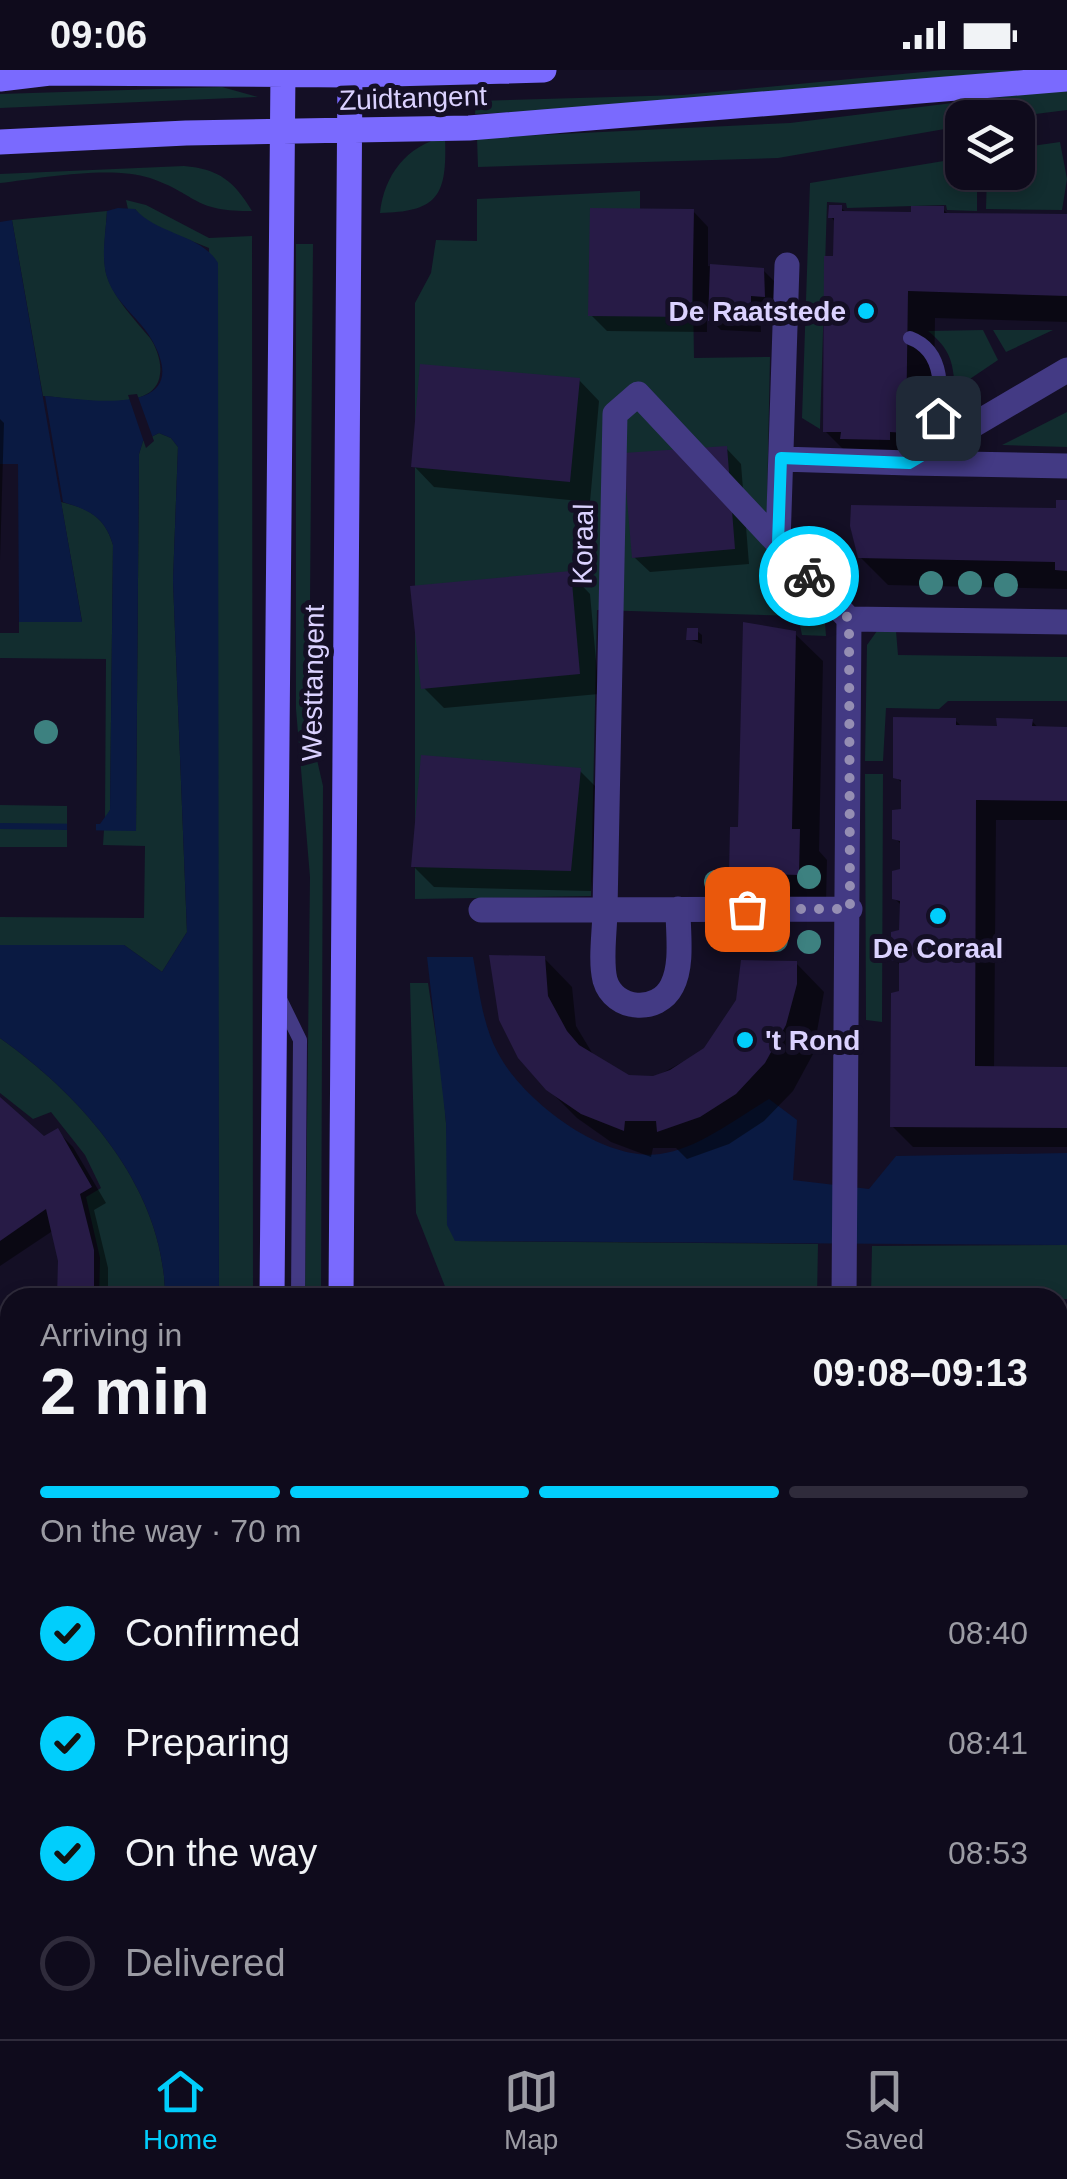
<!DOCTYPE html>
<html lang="en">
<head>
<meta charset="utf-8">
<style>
	body { margin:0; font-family:Helvetica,sans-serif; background:#1d1929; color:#f1f3f6; height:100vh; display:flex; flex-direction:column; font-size:38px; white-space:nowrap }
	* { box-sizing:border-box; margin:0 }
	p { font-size:32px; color:#9b9ba3 }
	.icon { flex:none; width:55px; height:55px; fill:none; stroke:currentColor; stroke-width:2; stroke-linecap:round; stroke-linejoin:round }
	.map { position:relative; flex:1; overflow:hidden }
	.side { position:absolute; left:0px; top:1218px; width:1068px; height:752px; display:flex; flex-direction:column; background:#0f0b1c; border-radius:30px 30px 0 0; box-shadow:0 5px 15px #0003,0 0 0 2px #2f2b3b }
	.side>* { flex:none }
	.buttons { position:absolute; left:945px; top:30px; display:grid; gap:20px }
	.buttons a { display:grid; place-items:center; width:90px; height:90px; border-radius:20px; background:#0f0b1c; box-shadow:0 5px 15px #0003,0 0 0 2px #2f2b3b; font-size:50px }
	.pin { position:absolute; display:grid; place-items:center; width:85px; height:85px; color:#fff; margin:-42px; border-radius:20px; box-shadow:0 5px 15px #0006 }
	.courier { position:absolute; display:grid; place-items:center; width:100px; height:100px; margin:-50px; border:8px solid #01cefc; border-radius:50%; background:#fff; color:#222; box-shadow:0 2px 12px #0007 }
	.headline em { font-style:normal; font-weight:800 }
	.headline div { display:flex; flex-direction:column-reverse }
	.headline { display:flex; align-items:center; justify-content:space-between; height:170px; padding:0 40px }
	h1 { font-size:65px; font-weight:800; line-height:75px }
	.bar { display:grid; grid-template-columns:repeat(4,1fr); gap:15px 10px; align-content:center; height:120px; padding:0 40px }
	.bar i { height:12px; border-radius:8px; background:#2f2b3b }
	.bar .active { background:#01cefc }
	.bar p { grid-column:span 4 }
	ol { padding:0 40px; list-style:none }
	li { display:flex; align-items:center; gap:30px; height:110px }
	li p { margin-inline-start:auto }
	li .icon { padding:10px; border-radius:50%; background:#01cefc; color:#111; stroke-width:4 }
	li:last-child { color:#9b9ba3 }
	li i { width:55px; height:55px; border:5px solid #2f2b3b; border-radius:50% }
	.status { display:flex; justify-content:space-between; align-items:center; height:70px; padding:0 50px; background:#0f0b1c; direction:ltr }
	.status svg { height:28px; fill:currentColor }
	.dock { display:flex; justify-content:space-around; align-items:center; height:140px; border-top:2px solid #2f2b3b; background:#0f0b1c; font-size:28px; color:#9b9ba3 }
	.dock a { display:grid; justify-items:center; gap:5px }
	.dock .active { color:#01cefc }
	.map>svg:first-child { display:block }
	.green { fill:#122d2f }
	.water { fill:#0a1a42 }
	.pier { fill:#140f25 }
	.shadow { fill:#0007 }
	.building { fill:#271b46 }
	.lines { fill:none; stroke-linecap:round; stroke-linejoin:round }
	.lane { stroke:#433a84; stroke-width:14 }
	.street { stroke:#433a84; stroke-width:25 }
	.secondary { stroke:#7a6afe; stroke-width:25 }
	.tree { fill:#3d8180 }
	.done { stroke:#958eb3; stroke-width:10; stroke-dasharray:0 18 }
	.route { stroke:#01cefc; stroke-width:12 }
	.poi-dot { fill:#01cefc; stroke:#140f25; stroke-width:4 }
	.labels { text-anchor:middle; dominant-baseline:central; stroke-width:10; stroke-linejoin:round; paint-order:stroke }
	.street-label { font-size:28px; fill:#dbd2ff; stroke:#140f25 }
	.poi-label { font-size:28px; font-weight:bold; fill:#dbd2ff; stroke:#140f25; text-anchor:end }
</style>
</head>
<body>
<div class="status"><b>09:06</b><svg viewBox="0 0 49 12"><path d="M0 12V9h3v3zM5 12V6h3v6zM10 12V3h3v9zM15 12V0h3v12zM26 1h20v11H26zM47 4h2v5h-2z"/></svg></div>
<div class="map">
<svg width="1067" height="1969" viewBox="0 0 1067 1969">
	<rect width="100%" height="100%" fill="#140f25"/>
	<path class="green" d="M944,0H1024L628,36L475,44L476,31L683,25Z
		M222,17L258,27L0,38V24Z
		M1067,19V40L1013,47L962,48V56L778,88L478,97L477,68L790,53Z
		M445,67C447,124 440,142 380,143C384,105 407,75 445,67Z
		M1060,72L1067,109L1062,140L986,139L987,103L1018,102V78Z
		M962,88V102L977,103V141L947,140L946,135L847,138L846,133L827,132L820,359L802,348L810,113Z
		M184,96C219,99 234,111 252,141C193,142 197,124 150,108C111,95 41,108 0,113V104Z
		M640,121V166L692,163L694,288L770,287L766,481L824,539L826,566L802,565L798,546L597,540L591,826L415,829V233L431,203L436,170L477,171V129Z
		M126,130L146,135L209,168L252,166L253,1227H219L217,652L209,178L147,153L135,139H128Z
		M107,141C106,161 102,184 106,203C112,226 135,250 150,268C156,276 162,293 160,304C156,346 73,328 43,326L12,150Z
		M296,174H313L309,655L323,716L321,1228L305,1227L310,807L296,639Z
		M983,260L998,290L955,319C953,291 950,279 928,261Z
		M993,260H1053L1006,282Z
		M1067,342V377L1002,375Z
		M159,363L171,368L178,377L173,511L187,862L162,902L124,875H0V847L144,848L145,776L103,775L104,760H136L139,384L143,371Z
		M61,432C88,438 105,447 113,475L110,740L105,751L106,589L0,588V563H19V552L82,551Z
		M877,561H896L898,585L1067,587V631H948L939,639L886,638L883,691H865L867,575Z
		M865,704H883L882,952L866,950Z
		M0,735L67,736V777H0Z
		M410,913H428L443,1014L455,1171L818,1174L817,1227L448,1224L416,1143Z
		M0,968C83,1027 165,1119 165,1227H99L100,1188L86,1127L101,1118L85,1085L51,1042L33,1049L0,1023Z
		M1067,1175V1229L871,1227L872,1176Z
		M112,1960H163V1969H112Z"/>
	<path class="water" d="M118,138L135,139C158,165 201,164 218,193L219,1227H165C165,1119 83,1027 0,968V875H124L162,902L187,862L173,511L178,377L171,368L159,363L143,371L139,384L136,761L0,759V753L100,754L110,740L113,475C105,447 89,440 63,432L45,326C84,329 195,350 153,272C142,250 117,235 108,210C100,190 106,162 107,141Z
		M12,150L82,552H19L18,394H0V152Z
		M427,887H473C479,918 482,954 498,983C523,1031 603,1092 660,1084C698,1079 737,1048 769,1029L797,1050L793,1110L869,1119L896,1086L1067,1083V1175L455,1171L447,1155L446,1052Z
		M163,1960H214V1969H164Z"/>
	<path class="pier" d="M137,324L154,371L146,378L128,325Z
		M67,749H96V765H67Z"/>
	<path class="shadow" d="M841,138L847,143L913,144L943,139L949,145L1067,147V252L935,248L933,390L853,389L825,361L836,153L831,147Z
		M693,141L708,157V196L763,200L774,211V236L760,235L761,262L721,260L707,246V262L607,261L591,245Z
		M579,310L599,331L590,432L434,417L414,396Z
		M0,349L4,353L0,490Z
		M726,378L741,394L749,494L650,502L634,487Z
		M1067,432V519L888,515L860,487L1059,441Z
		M570,503L590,524L599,624L444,638L423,617Z
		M745,554L794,563L823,591L819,781L827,790L826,832L759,830L731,802L741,760Z
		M697,561L702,565V574L689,569Z
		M955,650L963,658L999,659L1032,651L1039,659H1067V750H996L994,999H1067V1077H913L892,1056L902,897L894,889L902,862V836L894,828L903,801V776L895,768L903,741V714L896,707Z
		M580,701L600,721L591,821L434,817L413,796Z
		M544,888L572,917L576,956L597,991L628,1008H653L705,980L796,893L824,922L813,984L793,1021L764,1051L729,1074L687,1089L676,1078H653L651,1087L611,1072L577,1048L548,1019Z
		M0,1030L44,1069L57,1061L73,1077L106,1133L94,1140L108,1198V1228H60L61,1191L54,1160L0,1196Z
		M0,1375L10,1376V1421H0Z
		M1058,1435L1064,1442V1471H1058Z
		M0,1520H10V1566H0Z
		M0,1617H10V1721H0Z
		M1058,1676L1067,1678V1726H1058Z
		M0,1805H10V1949L0,1944Z
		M1058,1861H1067V1922H1058Z
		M458,1960H505V1968L513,1969H457Z
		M614,1960H710L711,1969H614Z"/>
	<path class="building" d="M829,135H842V141L911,142V136H944V143L1067,144V226L908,221L906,363L890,362V370L840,369L841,362H823L824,186H833L834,148H828Z
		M590,138L694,139L692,247L588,246Z
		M710,194L764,198L765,227L751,226V252L708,251Z
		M420,294L580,308L570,412L411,397Z
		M727,376L735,479L632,488L623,383Z
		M1056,430H1067V501L1055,500V492L858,488L850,456L851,435L1056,438Z
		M571,501L580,604L421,619L410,516Z
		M743,552L796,561L792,759H800L799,805L729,803L730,757H738Z
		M687,558H698V570H686Z
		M893,647L956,648V655L997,656L996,648L1033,649L1032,656L1067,657V731L976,730L975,996L1067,997V1058L890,1057L891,923L899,921V892L891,890V862L899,860L900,831L892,829V801L900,799V771L892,769V740L901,739V710L893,708Z
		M421,685L581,698L571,801L411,797Z
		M489,885L545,886L548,926L567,961L579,975L629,1005L653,1006L670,1000L704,978L736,930L741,890L797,891V914L786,955L765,993L736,1024L700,1047L657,1062L656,1051H625L624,1061L581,1044L546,1020L518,988L499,950Z
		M0,1027L44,1066L58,1058L92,1117L80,1124L94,1180V1228H57L58,1191L46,1139L0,1171Z
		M0,1373H10V1412H0Z
		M0,1517H10V1557H0Z
		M0,1615H10V1706H0Z
		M1058,1676H1067V1717H1058Z
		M0,1802L10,1803V1923L0,1922Z
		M1058,1858H1067V1898H1058Z
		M1058,1952L1067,1953V1969L1016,1967L1017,1960H1058Z
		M455,1960H496V1969H455Z
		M612,1960H700V1969H612Z"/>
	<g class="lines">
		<path class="lane" d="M910,268C953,284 938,340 936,377
			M279,927L300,970L298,1228"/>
		<path class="street" d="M781,389L909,393L1067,300
			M909,393L1067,396
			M778,473L787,195
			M849,549L1067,552
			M678,839C678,863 683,895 672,916C658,944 614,941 605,910C600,890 605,860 605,839L615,344L638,324L849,549L844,1228
			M481,840L850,839
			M1058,1765H1067
			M780,1960V1969
			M574,1969V1960"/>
		<path class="secondary" d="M0,9L50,3L350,5L544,0
			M0,72L186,63L469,58L1067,9
			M272,1228L283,0
			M341,1228L350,0
			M1058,1319H1067
			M269,1969V1960
			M335,1969V1960"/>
	</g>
	<g class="tree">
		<circle cx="931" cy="513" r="12"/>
		<circle cx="970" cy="513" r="12"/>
		<circle cx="1006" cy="515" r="12"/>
		<circle cx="46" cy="662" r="12"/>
		<circle cx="809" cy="807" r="12"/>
		<circle cx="716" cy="812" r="12"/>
		<circle cx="744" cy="870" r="12"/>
		<circle cx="776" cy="870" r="12"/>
		<circle cx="809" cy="872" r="12"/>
	</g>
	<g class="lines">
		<path class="done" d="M747,839H850L849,549L809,506"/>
		<path class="route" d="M809,506L778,473L781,388L909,393L936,377L938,348"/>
	</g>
	<g class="poi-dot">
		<circle cx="866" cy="241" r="10"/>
		<circle cx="938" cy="846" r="10"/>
		<circle cx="745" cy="970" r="10"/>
	</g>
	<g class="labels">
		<g class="street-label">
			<text transform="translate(413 28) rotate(-2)">Zuidtangent</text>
			<text transform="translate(583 474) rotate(-89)">Koraal</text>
			<text transform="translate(313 613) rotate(-89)">Westtangent</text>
		</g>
		<g class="poi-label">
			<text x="846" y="241">De Raatstede</text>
			<text x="938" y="878" text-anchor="middle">De Coraal</text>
			<text x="765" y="970" text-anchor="start">'t Rond</text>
		</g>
	</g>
</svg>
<div class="buttons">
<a><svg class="icon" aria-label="layers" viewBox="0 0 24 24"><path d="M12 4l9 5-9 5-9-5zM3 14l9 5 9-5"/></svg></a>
</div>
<div class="pin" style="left:747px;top:839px;background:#ea580c"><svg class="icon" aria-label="bag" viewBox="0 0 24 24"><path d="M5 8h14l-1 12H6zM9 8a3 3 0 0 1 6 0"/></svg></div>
<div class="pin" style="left:938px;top:348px;background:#1f2937"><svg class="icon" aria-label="home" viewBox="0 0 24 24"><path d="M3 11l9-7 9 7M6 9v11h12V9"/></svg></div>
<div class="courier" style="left:809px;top:506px"><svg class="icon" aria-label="bike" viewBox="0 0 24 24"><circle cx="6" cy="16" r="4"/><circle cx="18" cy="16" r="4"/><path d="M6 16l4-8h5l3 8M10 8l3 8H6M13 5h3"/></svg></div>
<section class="side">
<div class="headline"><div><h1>2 min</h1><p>Arriving in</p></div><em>09:08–09:13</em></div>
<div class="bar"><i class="active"></i><i class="active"></i><i class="active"></i><i></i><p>On the way · 70 m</p></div>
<ol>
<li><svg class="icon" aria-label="check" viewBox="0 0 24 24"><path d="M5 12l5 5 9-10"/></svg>Confirmed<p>08:40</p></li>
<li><svg class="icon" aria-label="check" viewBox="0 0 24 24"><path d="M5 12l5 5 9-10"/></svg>Preparing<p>08:41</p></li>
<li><svg class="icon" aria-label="check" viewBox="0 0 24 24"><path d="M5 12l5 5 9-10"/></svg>On the way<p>08:53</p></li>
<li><i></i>Delivered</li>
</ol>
</section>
</div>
<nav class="dock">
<a class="active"><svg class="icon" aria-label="home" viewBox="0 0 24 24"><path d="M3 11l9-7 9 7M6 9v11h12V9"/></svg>Home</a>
<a><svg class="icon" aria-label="map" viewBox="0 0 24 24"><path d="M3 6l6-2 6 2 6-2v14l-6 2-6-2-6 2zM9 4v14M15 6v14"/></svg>Map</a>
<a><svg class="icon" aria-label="saved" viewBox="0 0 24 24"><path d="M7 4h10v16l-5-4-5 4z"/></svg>Saved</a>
</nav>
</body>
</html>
